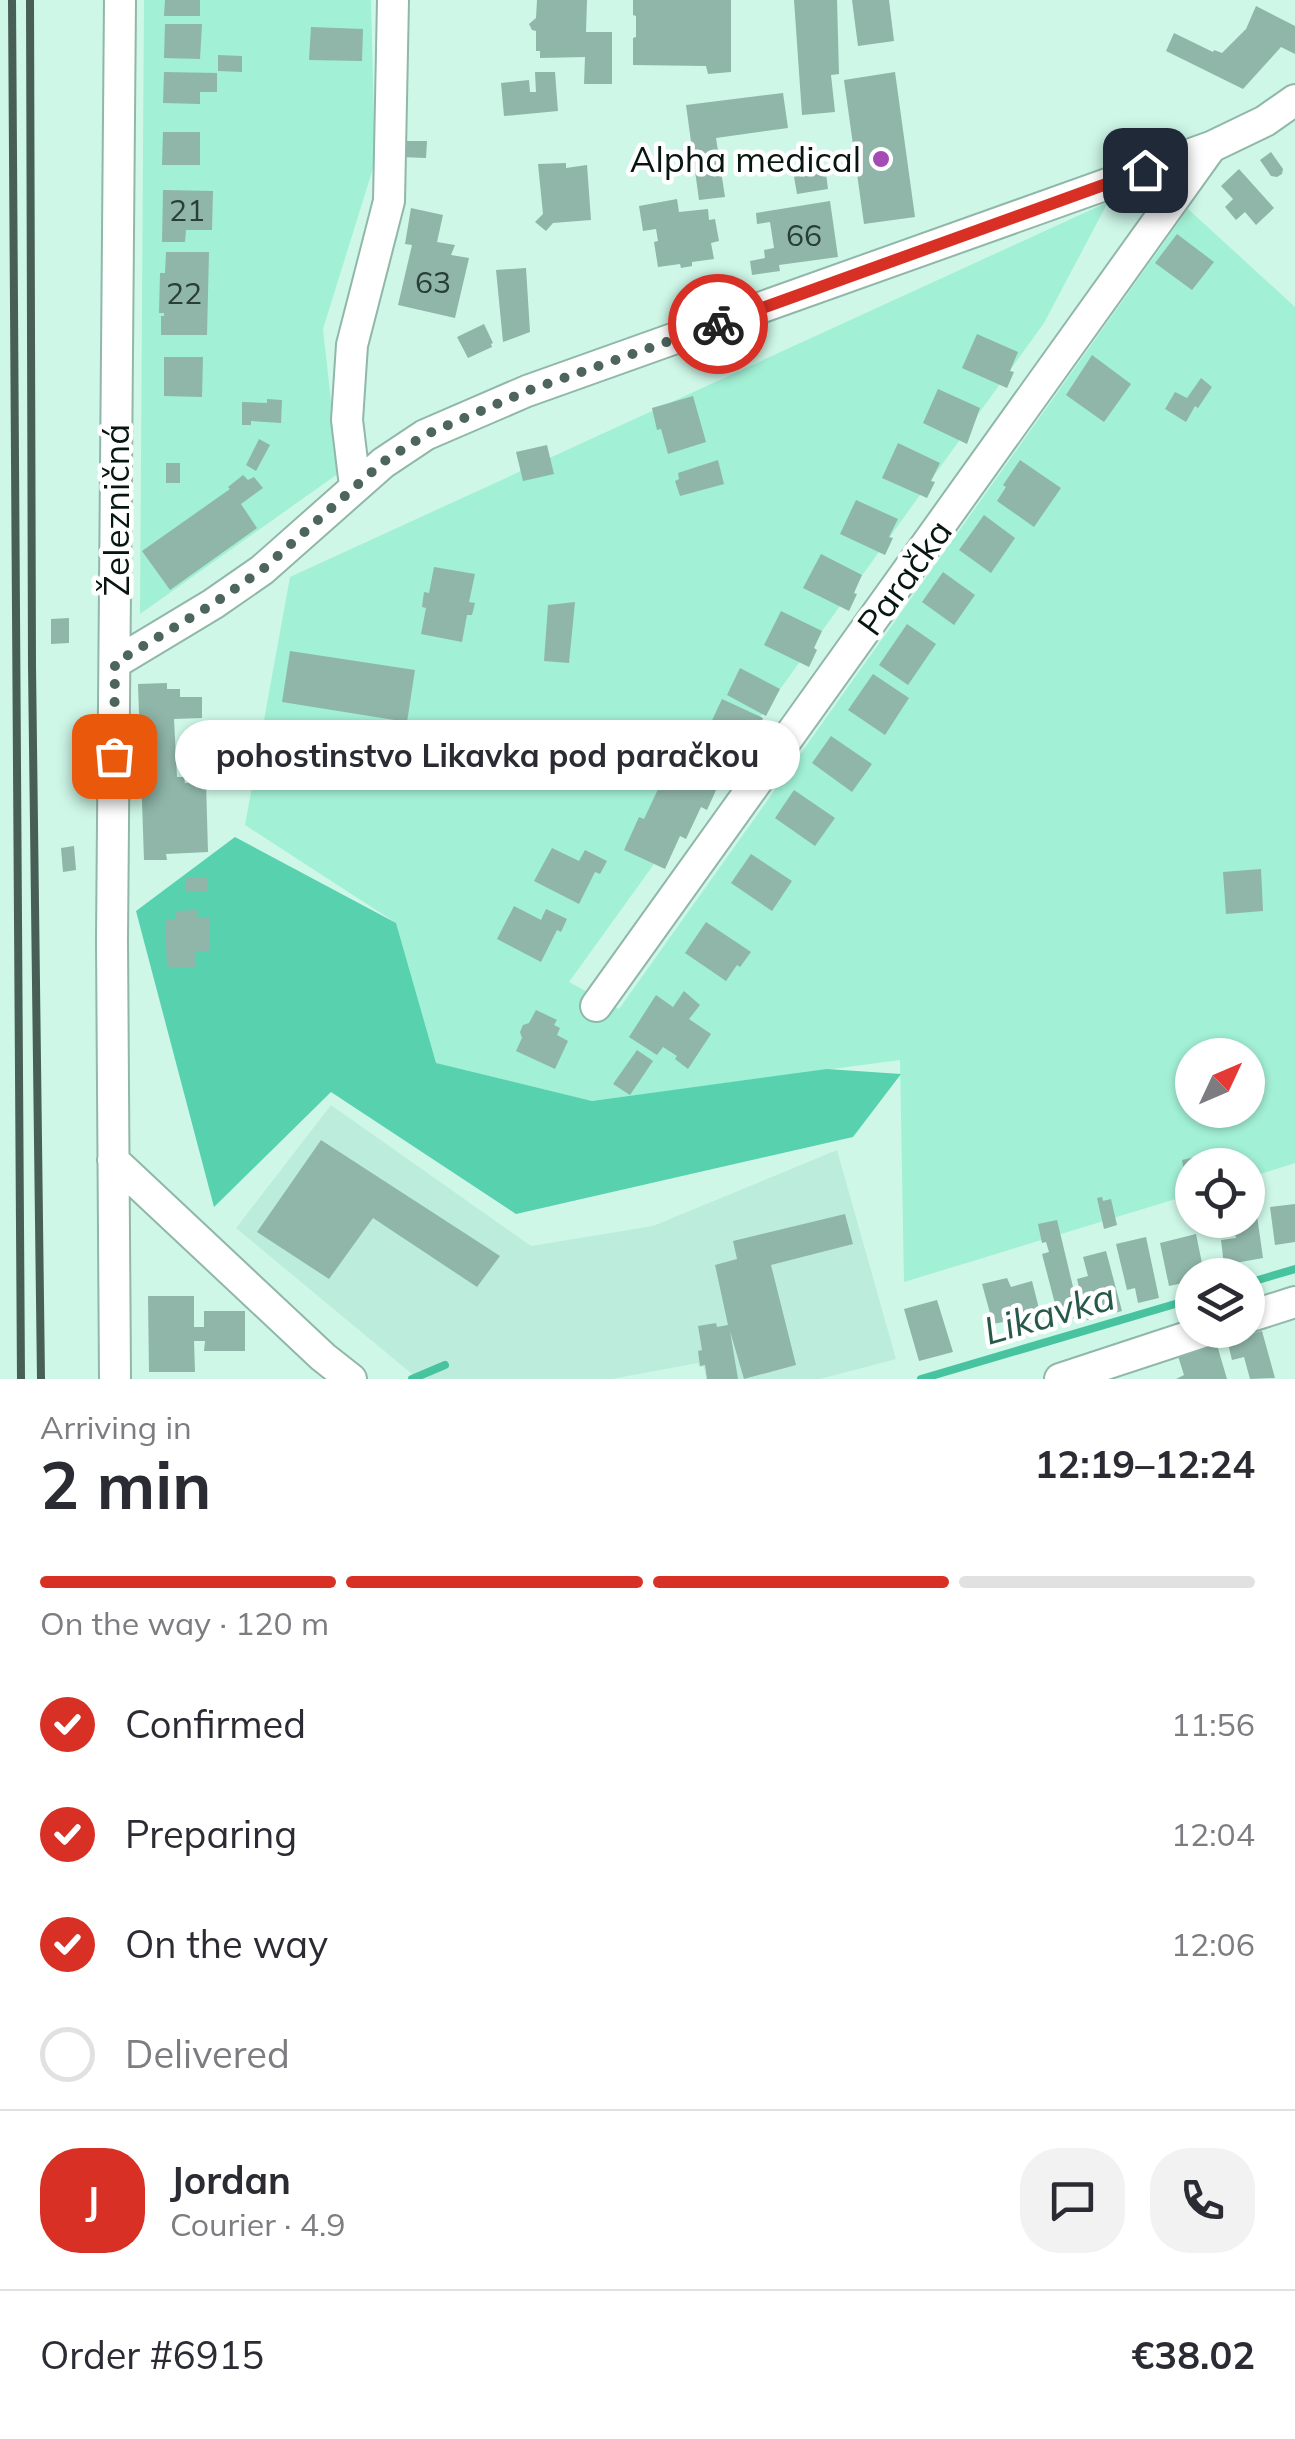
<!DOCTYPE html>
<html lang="en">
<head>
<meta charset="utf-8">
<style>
	body { margin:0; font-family:Mulish,sans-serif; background:#f2f2f3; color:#2b2b33; height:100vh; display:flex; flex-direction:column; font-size:38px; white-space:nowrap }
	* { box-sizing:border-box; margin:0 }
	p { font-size:32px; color:#7c7c81 }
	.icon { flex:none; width:55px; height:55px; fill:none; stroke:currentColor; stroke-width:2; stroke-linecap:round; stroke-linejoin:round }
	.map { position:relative; height:1379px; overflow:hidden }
	.side { display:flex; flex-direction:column; background:#fff; flex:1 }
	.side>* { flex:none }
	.needle { width:65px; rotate:46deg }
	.buttons { position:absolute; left:1175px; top:1038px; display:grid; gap:20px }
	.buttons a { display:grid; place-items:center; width:90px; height:90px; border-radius:50%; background:#fff; box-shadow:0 2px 8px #0004; font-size:50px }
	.pin { position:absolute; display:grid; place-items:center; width:85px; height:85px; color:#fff; margin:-42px; border-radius:20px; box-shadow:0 5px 15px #0006 }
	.courier { position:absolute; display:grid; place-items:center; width:100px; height:100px; margin:-50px; border:8px solid #d93025; border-radius:50%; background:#fff; color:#222; box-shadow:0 2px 12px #0007 }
	.bubble { position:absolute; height:70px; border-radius:35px; background:#fff; box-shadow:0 2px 8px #0004; font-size:32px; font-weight:700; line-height:70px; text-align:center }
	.summary em { font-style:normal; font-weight:700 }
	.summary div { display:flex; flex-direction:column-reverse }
	.summary { display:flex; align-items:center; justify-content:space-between; height:170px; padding:0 40px }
	h1 { font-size:65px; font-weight:700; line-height:75px }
	.bar { display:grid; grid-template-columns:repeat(4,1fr); gap:15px 10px; align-content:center; height:120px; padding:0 40px }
	.bar i { height:12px; border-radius:8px; background:#e1e1e2 }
	.bar .active { background:#d93025 }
	.bar p { grid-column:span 4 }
	.line { display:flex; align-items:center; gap:25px; padding:0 40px; border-top:2px solid #e1e1e2 }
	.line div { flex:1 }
	.round { display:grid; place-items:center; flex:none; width:105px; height:105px; border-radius:40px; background:#f2f2f3 }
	ol { padding:0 40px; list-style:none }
	li { display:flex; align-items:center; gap:30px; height:110px }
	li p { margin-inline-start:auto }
	li .icon { padding:10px; border-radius:50%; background:#d93025; color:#fff; stroke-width:4 }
	li:last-child { color:#7c7c81 }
	li i { width:55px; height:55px; border:5px solid #e1e1e2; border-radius:50% }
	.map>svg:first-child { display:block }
	.built { fill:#bceddc }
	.green { fill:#a2f0d5; fill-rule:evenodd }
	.forest { fill:#57d1ae }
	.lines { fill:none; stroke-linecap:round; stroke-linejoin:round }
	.stream { stroke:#47c3a0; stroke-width:8 }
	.building { fill:#8fb6a8 }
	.minor-casing { stroke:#90b7a9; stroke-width:34 }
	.minor { stroke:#fff; stroke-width:30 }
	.rail { stroke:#485f57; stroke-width:8 }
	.done { stroke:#4d655c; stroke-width:10; stroke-dasharray:0 18 }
	.route { stroke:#d93025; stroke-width:12 }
	.poi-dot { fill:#a54bb6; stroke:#fff; stroke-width:4 }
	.labels { text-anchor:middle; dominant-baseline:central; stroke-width:9; stroke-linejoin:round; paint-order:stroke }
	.number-label { font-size:30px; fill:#293e37 }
	.poi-label { font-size:35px; fill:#071611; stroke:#fff; text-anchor:end }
	.street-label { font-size:35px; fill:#071611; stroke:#fff }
	.water-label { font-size:38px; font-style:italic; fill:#27594a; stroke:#fff }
</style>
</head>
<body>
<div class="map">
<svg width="1295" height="1379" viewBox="0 0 1295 1379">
	<rect width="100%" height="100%" fill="#cef7e8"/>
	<path class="built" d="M331,1105L531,1246L653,1226L837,1150L896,1359L820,1379H706L704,1367H699L698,1363L612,1379H418L236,1228Z"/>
	<path class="green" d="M144,0H371L375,162L323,329L339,473L140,614Z
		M1108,202L1044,323L569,982L619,1009L1188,209L1295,307V1163L1248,1178V1165H1192V1194L904,1282L900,1060L592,1101L435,1063L396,923L245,825L290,577ZM1192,1055H1248V1110H1192Z"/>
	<path class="forest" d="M235,837L396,923L436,1063L592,1101L827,1069L901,1074L853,1137L516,1214L331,1092L214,1207L136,911Z"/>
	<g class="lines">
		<path class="stream" d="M1248,1283L1295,1269
			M412,1379L445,1365
			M921,1379L1192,1299"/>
	</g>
	<path class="building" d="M165,0H200V16H164Z
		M537,0H587L586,32H612V84H584L585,57L540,58V51H536V31L532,30L529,24L536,18Z
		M633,0H731V72L708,74L706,66L633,65V38L636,37V16L633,15Z
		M794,0H837L839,74L831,75L835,112L802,115Z
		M852,0H889L894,41L858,46Z
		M1256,6L1295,26V54L1281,47L1243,89L1166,51L1174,33L1213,52L1214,50L1222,53L1246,29Z
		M165,24H202L200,59L164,58Z
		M311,27L363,29L362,61L309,60Z
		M218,55L242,56V72L218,71Z
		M164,72L217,73V92H200V104L163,103Z
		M535,72H555L558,111L504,116L501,83L529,80L530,92H536Z
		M895,72L915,217L864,224L844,80Z
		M783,93L788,128L716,138L725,197L699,200L686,105Z
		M163,132H200V165H162Z
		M403,141H427L426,158L400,157Z
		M1271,152L1283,169L1282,174L1277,177L1271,176L1260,160Z
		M566,163V168L587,165L591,220L553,223L546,231L535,222L543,214L538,164Z
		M825,166L828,189L797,194L793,171Z
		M1239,169L1274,208L1256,225L1245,212L1236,220L1225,207L1233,199L1221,186Z
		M163,190L213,191L212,230H186L185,242H162Z
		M677,199L679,212L708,209L709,220L715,219L719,241L711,243L714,259L692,262V266L681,268L680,264L658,267L654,242L658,241L656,229L643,231L639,206Z
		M830,201L838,257L779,265L780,271L752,275L750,261L765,258L764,250L774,248L770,222L757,224L756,213Z
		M411,208L443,215L437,242L455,245L451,255L469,258L455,318L398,305L412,245L405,244Z
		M1177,234L1214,262L1192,290L1155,263Z
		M166,252H209L207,335H161V316H164V313H159L160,273H165Z
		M526,268L530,332L503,342L496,270Z
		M484,324L493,343L491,344L492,347L468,358L457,337Z
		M977,334L1018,352L1010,371L1014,372L1007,388L962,368Z
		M1092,355L1131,384L1104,422L1066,395Z
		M164,357H203L202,397L164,396Z
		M1201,378L1212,387L1198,408L1195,406L1186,422L1165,409L1175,392L1187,398Z
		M938,389L980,408L967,444L923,423Z
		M693,396L706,442L668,454L661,429L657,430L652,408Z
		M267,399L282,400L281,423L251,421V425H242V402L267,403Z
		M259,439L270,445L256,471L246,465Z
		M898,443L940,463L931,481L935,482L927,498L882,478Z
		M547,445L554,474L523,481L516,452Z
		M718,460L724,484L680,496L675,481L679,479L678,473Z
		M1020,460L1061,488L1034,527L997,501L1006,487L1003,485Z
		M166,463H180V483H166Z
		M243,475L248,480L254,477L263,488L241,504L257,528L170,590L142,551L230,489L228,487Z
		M856,500L898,519L889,537L893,538L885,555L840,534Z
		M984,515L1015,538L991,573L959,550Z
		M821,554L862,575L854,593L857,594L849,611L803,588Z
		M434,567L475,574L469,602L475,603L472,615H467L462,642L421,634L426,608L422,607L424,592L429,593Z
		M943,572L975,595L954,625L922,602Z
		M575,602L569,663L544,661L548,605Z
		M781,611L822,631L814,648L817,650L809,667L764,645Z
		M69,618V643L51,644V619Z
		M907,624L936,644L908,685L879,665Z
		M290,651L415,670L407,722L282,702Z
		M740,668L780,689L766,716L727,695Z
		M873,674L909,698L885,735L848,710Z
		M167,683V689H180V697H202V718L174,719L177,777H184L185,783L206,782L208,852L166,854L167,860H144L138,684Z
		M722,699L763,718L749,751L743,748L727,780L722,777L707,810L701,807L686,839L680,836L665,869L624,850L639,817L644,819L659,787L665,790L680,758L686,760L701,728L707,731Z
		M831,736L872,764L852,792L812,763Z
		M794,790L835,818L815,846L775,818Z
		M74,846L76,870L63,872L61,848Z
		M552,848L579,861L585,850L607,861L600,874L595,872L579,904L534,881Z
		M751,854L792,881L772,911L731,883Z
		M1261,869L1263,911L1226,914L1223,872Z
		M186,878H208V892H186Z
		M514,906L541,920L546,909L567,919L561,932L557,930L541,962L497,939Z
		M197,910V918H209V952H195V967H167L165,919H176V911Z
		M706,922L751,952L740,967L737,965L726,981L685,953Z
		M684,991L700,1005L689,1019L711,1034L688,1069L675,1059L677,1056L663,1047L657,1055L629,1037L656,995L673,1007Z
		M536,1010L557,1020L554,1025L560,1028L557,1035L568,1041L555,1069L516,1051L522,1038L520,1032L523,1025L529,1023Z
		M637,1050L653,1061L630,1095L613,1084Z
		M321,1140L500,1256L477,1287L373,1218L329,1279L257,1232Z
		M1213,1153L1215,1165H1192V1186L1187,1187L1182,1160Z
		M1248,1166H1250L1263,1258L1224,1265L1221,1240L1236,1238L1233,1220H1248Z
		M1102,1197L1103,1201L1111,1199L1117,1225L1104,1229L1097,1198Z
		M1295,1204V1242L1275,1245L1270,1207Z
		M845,1214L853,1244L771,1265L796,1365L744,1379L730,1331L738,1379H707L705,1365L700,1366L698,1351L702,1350L698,1326L716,1323L717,1327L728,1325L715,1265L737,1259L733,1241Z
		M1057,1220L1080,1316L1060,1323L1042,1254L1049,1252L1046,1242L1042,1243L1038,1224Z
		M1196,1234L1204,1273L1186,1277L1188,1282L1169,1286L1160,1243Z
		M1146,1237L1159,1298L1138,1303L1135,1288L1127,1290L1116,1244Z
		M1106,1251L1122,1311L1087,1320L1077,1279L1088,1276L1083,1257Z
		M1007,1278L1011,1287L1032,1281L1044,1328L1008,1338L1003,1322L993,1324L982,1284Z
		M148,1296H194V1327H204V1311H245V1351H204L205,1341H194L195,1372H149Z
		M937,1300L953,1352L919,1361L904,1309Z
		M1262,1331L1275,1378L1250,1379L1244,1357L1232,1360L1227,1340Z
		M1217,1345L1227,1379H1176L1184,1375L1178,1356Z"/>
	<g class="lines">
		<g class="minor-casing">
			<path id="minor" d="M355,486L347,420L352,345L389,201L393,0
				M115,663L213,604L262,570L383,463L425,435L527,391L1211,147L1265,121L1295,100
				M596,1006L1211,147
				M113,1160L323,1357L351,1379
				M1248,1317L1295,1302
				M115,1379L112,940L120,0
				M1060,1379L1209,1330"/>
		</g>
		<use href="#minor" class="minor"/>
		<path class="rail" d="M12,0L21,1379
			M30,0L32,666L41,1379"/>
	</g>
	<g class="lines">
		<path class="done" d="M114,756L115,663L213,604L262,570L383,462L425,435L527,391L718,324"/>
		<path class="route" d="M718,324L1145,170"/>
	</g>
	<circle class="poi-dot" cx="881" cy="159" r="10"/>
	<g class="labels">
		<g class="number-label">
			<text x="187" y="210">21</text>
			<text x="804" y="235">66</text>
			<text x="433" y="282">63</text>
			<text x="184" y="293">22</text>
		</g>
		<g class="poi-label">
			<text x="861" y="159">Alpha medical</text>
		</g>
		<g class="street-label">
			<text transform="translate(116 510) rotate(-90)">Železničná</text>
			<text transform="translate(904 577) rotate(-54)">Paračka</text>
		</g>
		<g class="water-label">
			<text transform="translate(1049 1313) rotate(-16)">Likavka</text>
		</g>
	</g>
</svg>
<div class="buttons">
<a><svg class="needle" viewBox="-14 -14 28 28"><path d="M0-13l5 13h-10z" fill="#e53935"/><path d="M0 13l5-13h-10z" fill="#7c7c81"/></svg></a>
<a><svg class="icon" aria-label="locate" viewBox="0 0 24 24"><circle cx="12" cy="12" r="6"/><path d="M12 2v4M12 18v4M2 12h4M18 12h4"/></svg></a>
<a><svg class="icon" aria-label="layers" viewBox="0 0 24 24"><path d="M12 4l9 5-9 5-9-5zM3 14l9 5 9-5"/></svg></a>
</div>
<div class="pin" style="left:114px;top:756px;background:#ea580c"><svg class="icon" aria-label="bag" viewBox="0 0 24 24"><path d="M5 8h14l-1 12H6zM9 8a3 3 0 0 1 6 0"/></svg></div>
<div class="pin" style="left:1145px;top:170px;background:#1f2937"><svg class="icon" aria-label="home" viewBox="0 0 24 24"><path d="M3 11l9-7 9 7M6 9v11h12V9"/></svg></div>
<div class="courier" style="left:718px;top:324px"><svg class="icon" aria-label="bike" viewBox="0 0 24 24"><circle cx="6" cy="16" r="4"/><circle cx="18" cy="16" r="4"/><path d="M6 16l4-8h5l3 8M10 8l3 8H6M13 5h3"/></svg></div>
<div class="bubble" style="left:175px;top:720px;width:625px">pohostinstvo Likavka pod paračkou</div>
</div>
<section class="side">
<div class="summary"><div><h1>2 min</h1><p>Arriving in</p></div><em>12:19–12:24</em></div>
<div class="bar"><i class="active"></i><i class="active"></i><i class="active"></i><i></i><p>On the way · 120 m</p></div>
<ol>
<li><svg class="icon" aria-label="check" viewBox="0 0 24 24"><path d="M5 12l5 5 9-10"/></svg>Confirmed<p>11:56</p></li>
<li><svg class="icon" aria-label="check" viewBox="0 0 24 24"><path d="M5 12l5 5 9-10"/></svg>Preparing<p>12:04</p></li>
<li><svg class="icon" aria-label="check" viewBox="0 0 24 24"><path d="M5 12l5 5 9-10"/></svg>On the way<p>12:06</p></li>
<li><i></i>Delivered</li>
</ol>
<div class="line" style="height:180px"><b class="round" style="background:#d93025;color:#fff">J</b><div><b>Jordan</b><p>Courier · 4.9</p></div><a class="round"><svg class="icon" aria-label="chat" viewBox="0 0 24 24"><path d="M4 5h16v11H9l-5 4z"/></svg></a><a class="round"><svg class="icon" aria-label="phone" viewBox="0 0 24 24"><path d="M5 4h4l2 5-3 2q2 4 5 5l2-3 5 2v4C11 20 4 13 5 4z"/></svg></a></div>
<div class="line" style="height:130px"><div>Order #6915</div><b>€38.02</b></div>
</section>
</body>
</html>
